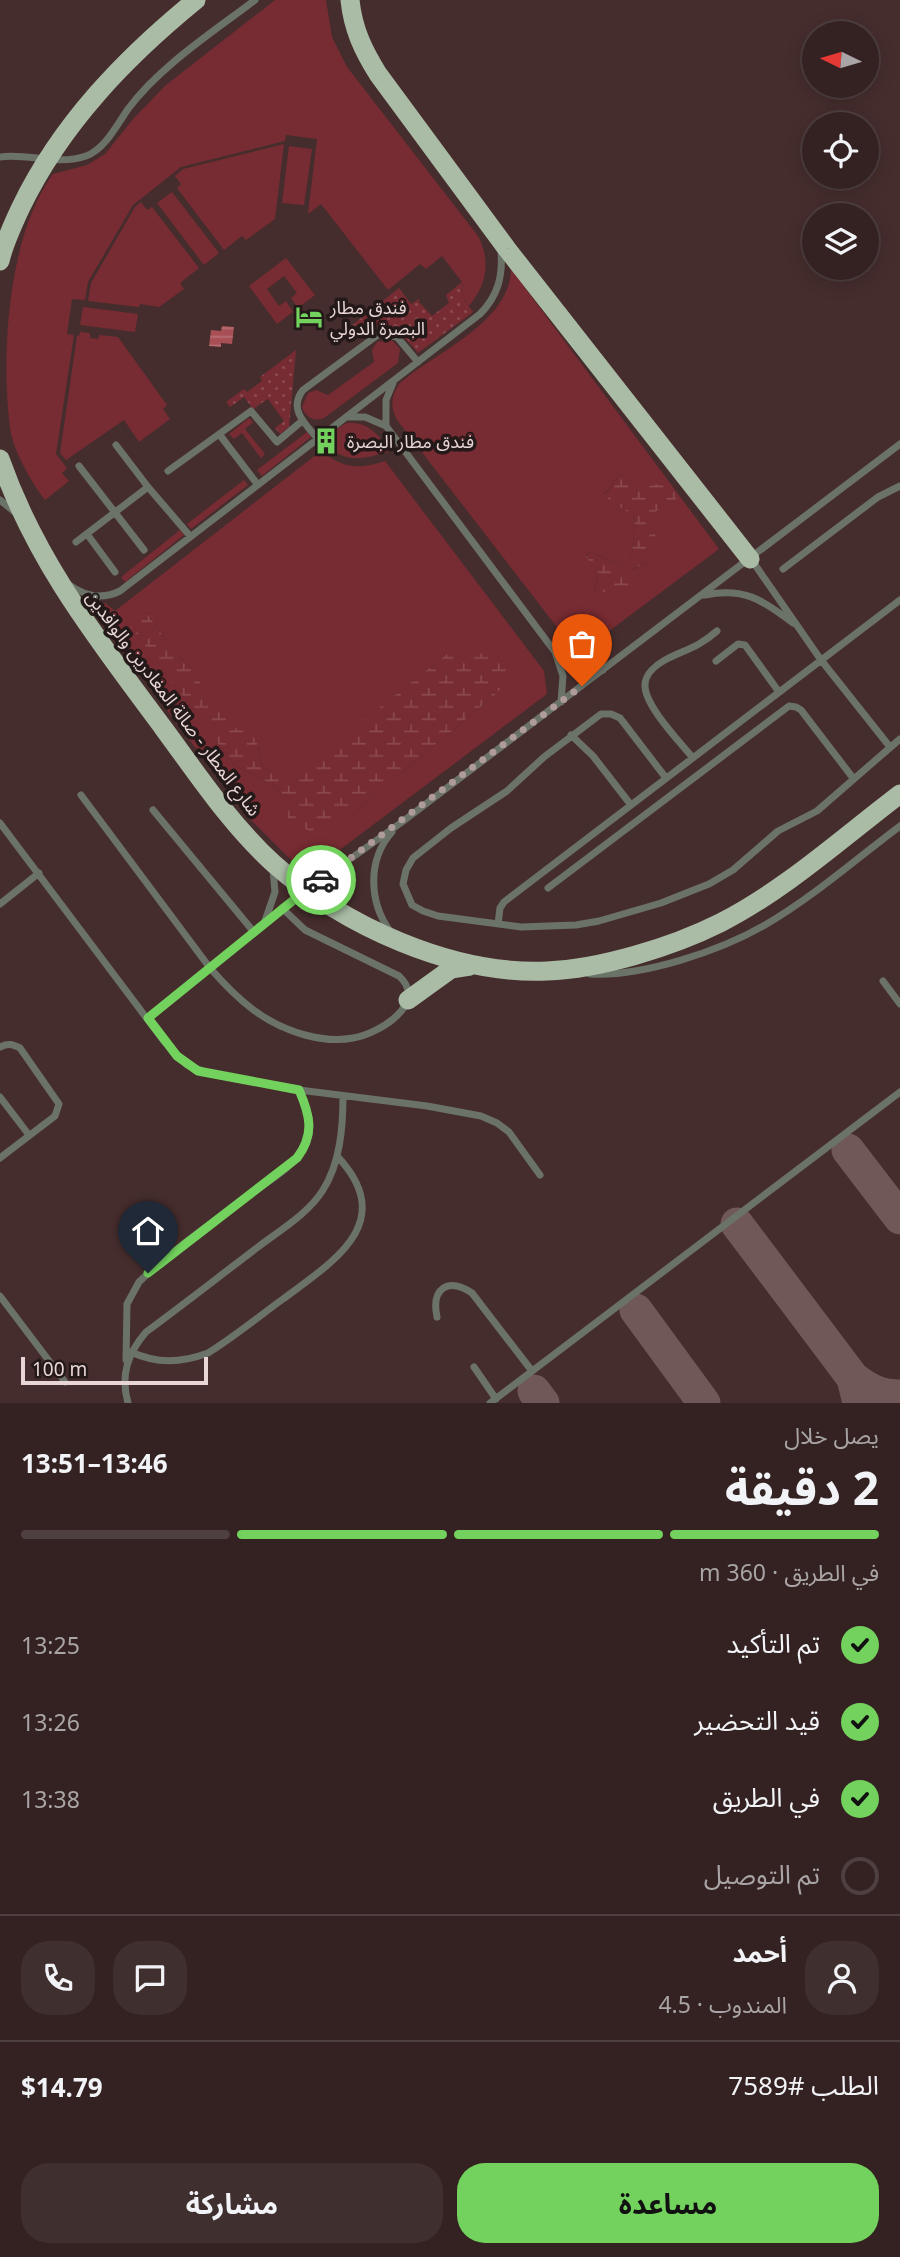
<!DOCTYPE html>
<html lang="ar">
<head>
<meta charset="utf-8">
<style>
	body { margin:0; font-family:"Noto Sans","Noto Sans Arabic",sans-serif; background:#3f2f2f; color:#f1f3f6; direction:rtl; height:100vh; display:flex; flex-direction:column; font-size:26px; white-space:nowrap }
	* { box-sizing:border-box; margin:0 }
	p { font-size:23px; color:#a9a4a5 }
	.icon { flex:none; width:38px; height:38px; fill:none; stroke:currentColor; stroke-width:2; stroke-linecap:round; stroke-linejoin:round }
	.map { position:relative; height:1403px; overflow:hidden; direction:ltr }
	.sheet { display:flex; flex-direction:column; background:#342222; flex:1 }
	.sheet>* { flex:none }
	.needle { width:46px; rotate:275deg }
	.fabs { position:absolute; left:802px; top:21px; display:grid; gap:14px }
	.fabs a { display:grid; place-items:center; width:77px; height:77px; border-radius:50%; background:#342222; box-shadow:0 4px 18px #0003,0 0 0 2px #4e3f40; font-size:35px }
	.scale { position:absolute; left:21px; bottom:18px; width:187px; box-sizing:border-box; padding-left:7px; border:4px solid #e7d6d5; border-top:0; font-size:19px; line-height:24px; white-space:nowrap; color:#e7d6d5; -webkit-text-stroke:5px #241919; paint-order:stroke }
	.pin { position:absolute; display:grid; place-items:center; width:60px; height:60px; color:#fff; margin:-72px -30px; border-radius:50% 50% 50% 0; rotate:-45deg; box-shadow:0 0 7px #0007 }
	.pin .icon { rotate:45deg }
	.courier { position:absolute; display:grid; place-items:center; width:70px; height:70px; margin:-35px; border:5px solid #73d25d; border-radius:50%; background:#fff; color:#222; box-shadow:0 2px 9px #0007 }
	.summary em { font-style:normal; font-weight:700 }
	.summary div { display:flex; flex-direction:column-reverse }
	.summary { display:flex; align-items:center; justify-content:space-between; height:119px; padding:0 21px }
	h1 { font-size:46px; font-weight:700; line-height:52px }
	.bar { display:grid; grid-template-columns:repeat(4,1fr); gap:10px 7px; align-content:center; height:84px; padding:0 21px }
	.bar i { height:9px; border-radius:5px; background:#4e3f40 }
	.bar .on { background:#73d25d }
	.bar p { grid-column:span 4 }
	.line { display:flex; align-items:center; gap:18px; padding:0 21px; border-top:2px solid #4e3f40 }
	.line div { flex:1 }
	.round { display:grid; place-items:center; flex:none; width:74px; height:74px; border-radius:28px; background:#3f2f2f }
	ol { padding:0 21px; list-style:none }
	li { display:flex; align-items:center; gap:21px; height:77px }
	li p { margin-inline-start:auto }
	li .icon { padding:7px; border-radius:50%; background:#73d25d; color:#111; stroke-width:4 }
	li:last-child { color:#a9a4a5 }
	li i { width:38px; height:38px; border:4px solid #4e3f40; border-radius:50% }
	.primary-button { display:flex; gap:14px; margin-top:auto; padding:14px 21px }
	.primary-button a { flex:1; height:80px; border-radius:28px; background:#73d25d; color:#111; font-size:28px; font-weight:700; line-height:80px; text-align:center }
	.primary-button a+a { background:#3f2f2f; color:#f1f3f6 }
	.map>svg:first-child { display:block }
	.green { fill:#772b32; fill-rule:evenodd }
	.wetland { fill:url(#wetland-marsh) }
	.garden { fill:url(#garden-dots) }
	.water { fill:url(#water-rules) }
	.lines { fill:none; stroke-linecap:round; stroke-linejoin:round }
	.taxiway { stroke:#705858; stroke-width:33 }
	.service { stroke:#6b7369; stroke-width:7 }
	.trunk { stroke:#aabca6; stroke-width:19 }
	.done { stroke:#af9b9a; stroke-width:7; stroke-dasharray:0 12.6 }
	.route { stroke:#73d25d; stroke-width:9 }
	.labels { text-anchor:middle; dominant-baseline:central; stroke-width:7; stroke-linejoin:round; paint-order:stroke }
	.poi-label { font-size:18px; fill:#e7d6d5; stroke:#241919; text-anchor:start }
	.street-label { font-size:18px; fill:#e7d6d5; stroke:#241919 }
</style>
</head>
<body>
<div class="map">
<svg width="900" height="1403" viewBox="0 0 900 1403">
	<defs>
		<pattern id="wetland-marsh" width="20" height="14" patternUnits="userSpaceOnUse" patternTransform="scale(1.75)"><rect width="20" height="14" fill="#772b32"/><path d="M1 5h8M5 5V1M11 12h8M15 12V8" fill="none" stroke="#8a494f"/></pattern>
		<pattern id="garden-dots" width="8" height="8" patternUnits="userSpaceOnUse" patternTransform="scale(1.75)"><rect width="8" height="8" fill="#772b32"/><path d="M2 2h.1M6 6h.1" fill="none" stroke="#8a494f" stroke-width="1.8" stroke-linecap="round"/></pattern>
		<pattern id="water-rules" width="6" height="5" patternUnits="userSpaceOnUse" patternTransform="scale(1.75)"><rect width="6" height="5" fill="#a74f54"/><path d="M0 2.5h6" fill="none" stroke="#b77074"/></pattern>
	</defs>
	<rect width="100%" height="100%" fill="#462d2d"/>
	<path class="green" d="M275,0H326L332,37L347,67L478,236C491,261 487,284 469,306L463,298L462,282L442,256L426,269L420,264L388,290L321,204L308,214L317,139L286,135L285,141L181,167L133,205L88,282L85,300L72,299L67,334L74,335L56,454L67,468L62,473L69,481L45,500C32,483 16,455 11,434C0,361 7,236 53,174L87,165L105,154L134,118L166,85Z
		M284,144L275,219L246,240L242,236L224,250L177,188L181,184L175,176L183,169Z
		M289,146L312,149L304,205L282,203Z
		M172,192L219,253L204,265L157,203Z
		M141,202L147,210L152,207L199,268L180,283L184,289L159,307L140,304L139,307L88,301L91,283L135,207Z
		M286,258L315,295L277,324L249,286ZM284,276L297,293L291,298L298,308L293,312L286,301L279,306L267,289Z
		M511,269L719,549L581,652L570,644L397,420C390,407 391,396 399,384C435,352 510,323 511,269ZM620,474L638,489L649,561L594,591L599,574L586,556L590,552L611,561L627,563L632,553L635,517L604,495Z
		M83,307L138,314L135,332L80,325Z
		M80,332L90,333V338L98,339L99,335L118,337L167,405L163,409L170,419L139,442L124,420L66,460L60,453L77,336H79Z
		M391,339L400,349L398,363L324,418C314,422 305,417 302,407L308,393L316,390L328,395L374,362L372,350L377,342Z
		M249,418L253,422L245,429L265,454L261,458L242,433L234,439L229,434Z
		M347,423C369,421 378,436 391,451C360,460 346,464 322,442L336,429Z
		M307,432L311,437L262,476L257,470Z
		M321,451C344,468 357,470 385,461L544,671L547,694L309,873L288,857L245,814L85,601L105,603L115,611ZM146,612L176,654L190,666L204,690L234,729L257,742L262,766L290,780L447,654L496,694L350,816L289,799L263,779L235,766L130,625Z
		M244,480L248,485L191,529L187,524Z
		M180,530L184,535L125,582L121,577Z"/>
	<path class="wetland" d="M620,474L638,489L665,482L679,497L650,515L656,538L649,561L632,570L634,593L594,592L599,574L586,557L590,552L611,561L627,563L632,553L635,517L604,496Z
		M146,612L176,654L190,666L205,690L234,728L248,731L257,742L262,766L290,779L447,654C479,649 488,652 512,674L496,694L350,816L314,834L288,818L289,799L263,779L235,766L129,624Z"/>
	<path class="garden" d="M462,282L463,298L473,312L418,353C398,326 384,324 351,326L399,288L411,304L419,299V302L432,316L449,303L446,295Z
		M296,350L289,427L280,434L275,428L284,421L268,399L253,409L244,397L230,407L226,402L244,389L247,392L262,381L260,377Z"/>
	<path class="water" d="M222,326L234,327L232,344L221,343V347L209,346L211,330L221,331Z"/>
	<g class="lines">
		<path class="taxiway" d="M848,1150L900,1218
			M737,1224L853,1378L859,1403
			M636,1310L704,1403
			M853,1378C868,1390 881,1396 900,1396
			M534,1391L543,1403"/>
		<path class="service" d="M0,157C28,153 58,166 86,156C105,149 117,125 128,109C160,66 213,32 255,0
			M349,417H365L386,426L555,652L563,676L561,702
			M386,426V400L393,383
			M219,434L258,485
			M318,439C305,424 288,409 303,390L379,334L397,337L418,362
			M79,466L144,550
			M168,471L251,411L277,442L302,421
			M148,487L190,536
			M0,500L16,513
			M87,534L115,572
			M76,542L148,487L116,445
			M751,559L821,660L890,747
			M783,569L878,497L900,486
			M68,584C84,596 102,600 120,591L480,314C498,296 503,276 501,251
			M705,595C744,587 763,600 793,623
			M556,652L578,663L603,670
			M716,661L738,644L745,645L779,692
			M571,735L593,756L631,805
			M693,758C680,742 644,705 645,685C645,674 656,665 665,660C686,649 696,649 717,631
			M666,778L620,718L611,714H601L544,757L507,791L451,828L413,858L406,870L403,884L412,905L423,911L438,916L521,927L576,925L599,921L661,903L709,884L733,870L778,831L817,811L900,739
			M81,795L210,968C237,999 264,1024 305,1035C320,1039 338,1041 353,1038C379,1034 429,1003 399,976L305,930L282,908
			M153,810L253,931
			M0,823L163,1040L187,1065L211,1074L299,1090L427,1106L481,1116L497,1123L509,1132L540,1175
			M307,887L325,877L402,822L900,444
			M548,888L789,706L796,707L801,710L853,778
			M0,904L39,873
			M265,921L275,892L273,869
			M498,924L500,908L504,902L900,600
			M390,931C369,902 367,860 392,832
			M590,974C642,977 720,951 765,925C813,897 856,859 900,826
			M883,981L900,1004
			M147,1018L305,891
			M0,1047C8,1043 12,1044 20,1048L59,1104L55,1116L0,1158
			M0,1097L29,1135
			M0,1296L65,1382
			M437,1317C431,1288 448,1277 472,1293L532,1371
			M131,1352C157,1364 181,1363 208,1353C234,1337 258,1317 283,1299C334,1261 399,1222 337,1156
			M126,1360L127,1304L139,1282C173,1249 215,1221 253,1192C270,1180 296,1165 305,1146C315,1126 307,1108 299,1090
			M474,1367L496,1399
			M128,1403C120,1375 128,1353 146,1332C184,1304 221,1275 258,1247C280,1230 308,1214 323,1190C340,1163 343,1128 343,1096
			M490,1403L900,1092"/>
		<path class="trunk" d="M350,0C353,29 363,50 378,74L507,249L750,559
			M0,261C4,243 13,224 21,207C61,124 125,58 196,0
			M0,459C37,564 99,641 164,729C198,775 231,825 274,864C344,926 452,975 547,971C600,969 672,947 720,923C785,890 842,838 900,794
			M408,1000L451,969L470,966"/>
	</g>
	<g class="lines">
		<path class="done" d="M321,880L582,686"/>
		<path class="route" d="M148,1273L297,1158C315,1134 310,1115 299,1090L198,1071L177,1056L148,1018L306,890L303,888L321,880"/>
	</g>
	<defs>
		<g id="hotel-bare" transform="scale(2.1)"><path d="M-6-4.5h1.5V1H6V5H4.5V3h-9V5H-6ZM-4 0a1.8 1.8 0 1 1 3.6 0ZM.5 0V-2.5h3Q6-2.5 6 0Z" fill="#73d25d" stroke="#241919" stroke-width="2.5" paint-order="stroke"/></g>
		<g id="building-bare" transform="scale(2.1)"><path d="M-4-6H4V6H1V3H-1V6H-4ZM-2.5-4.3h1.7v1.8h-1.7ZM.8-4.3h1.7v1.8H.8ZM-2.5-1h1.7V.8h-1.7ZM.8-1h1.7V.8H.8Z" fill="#73d25d" stroke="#241919" stroke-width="2.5" paint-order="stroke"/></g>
	</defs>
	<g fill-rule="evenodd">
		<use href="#hotel-bare" x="309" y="317"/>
		<use href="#building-bare" x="326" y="441"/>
	</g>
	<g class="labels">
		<g class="poi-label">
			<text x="330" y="307">فندق مطار<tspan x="330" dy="21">البصرة الدولي</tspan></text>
			<text x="347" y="441">فندق مطار البصرة</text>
		</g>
		<g class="street-label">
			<text transform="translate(174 703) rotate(53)">شارع المطار - صالة المغادرين والوافدين</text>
		</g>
	</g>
</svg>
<div class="fabs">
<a><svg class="needle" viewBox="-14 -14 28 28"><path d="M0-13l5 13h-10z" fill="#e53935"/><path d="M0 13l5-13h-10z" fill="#a9a4a5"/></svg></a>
<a><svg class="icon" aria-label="locate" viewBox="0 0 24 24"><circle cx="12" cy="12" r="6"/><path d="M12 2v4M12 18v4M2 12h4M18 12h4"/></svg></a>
<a><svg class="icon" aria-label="layers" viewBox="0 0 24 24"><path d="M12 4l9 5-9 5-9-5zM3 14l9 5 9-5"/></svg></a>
</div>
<div class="scale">100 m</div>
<div class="pin" style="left:582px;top:686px;background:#ea580c"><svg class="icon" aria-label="bag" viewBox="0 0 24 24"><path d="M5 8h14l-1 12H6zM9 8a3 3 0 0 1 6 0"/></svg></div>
<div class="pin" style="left:148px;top:1273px;background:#1f2937"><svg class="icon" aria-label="home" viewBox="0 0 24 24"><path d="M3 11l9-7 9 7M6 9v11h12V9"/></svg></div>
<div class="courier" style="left:321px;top:880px"><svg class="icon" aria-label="car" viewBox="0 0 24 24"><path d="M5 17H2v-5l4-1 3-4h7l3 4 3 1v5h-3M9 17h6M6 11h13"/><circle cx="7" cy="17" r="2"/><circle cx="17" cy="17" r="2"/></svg></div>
</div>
<section class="sheet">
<div class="summary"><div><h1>2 دقيقة</h1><p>يصل خلال</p></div><em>13:46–13:51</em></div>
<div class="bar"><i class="on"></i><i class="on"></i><i class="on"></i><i></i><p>في الطريق · 360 m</p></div>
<ol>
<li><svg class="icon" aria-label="check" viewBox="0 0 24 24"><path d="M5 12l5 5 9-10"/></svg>تم التأكيد<p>13:25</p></li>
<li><svg class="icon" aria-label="check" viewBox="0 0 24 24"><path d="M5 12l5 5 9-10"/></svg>قيد التحضير<p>13:26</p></li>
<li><svg class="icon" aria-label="check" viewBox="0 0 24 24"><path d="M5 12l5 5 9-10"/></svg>في الطريق<p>13:38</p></li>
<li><i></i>تم التوصيل</li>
</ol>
<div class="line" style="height:126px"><a class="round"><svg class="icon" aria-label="person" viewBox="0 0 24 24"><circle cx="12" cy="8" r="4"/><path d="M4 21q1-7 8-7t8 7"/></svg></a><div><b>أحمد</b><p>المندوب · 4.5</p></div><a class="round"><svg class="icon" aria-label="chat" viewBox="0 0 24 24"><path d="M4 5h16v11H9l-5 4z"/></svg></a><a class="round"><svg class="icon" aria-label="phone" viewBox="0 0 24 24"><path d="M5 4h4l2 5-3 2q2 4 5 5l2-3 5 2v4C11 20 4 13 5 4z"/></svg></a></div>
<div class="line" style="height:91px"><div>الطلب #7589</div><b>$14.79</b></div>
<div class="primary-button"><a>مساعدة</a><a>مشاركة</a></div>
</section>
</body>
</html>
